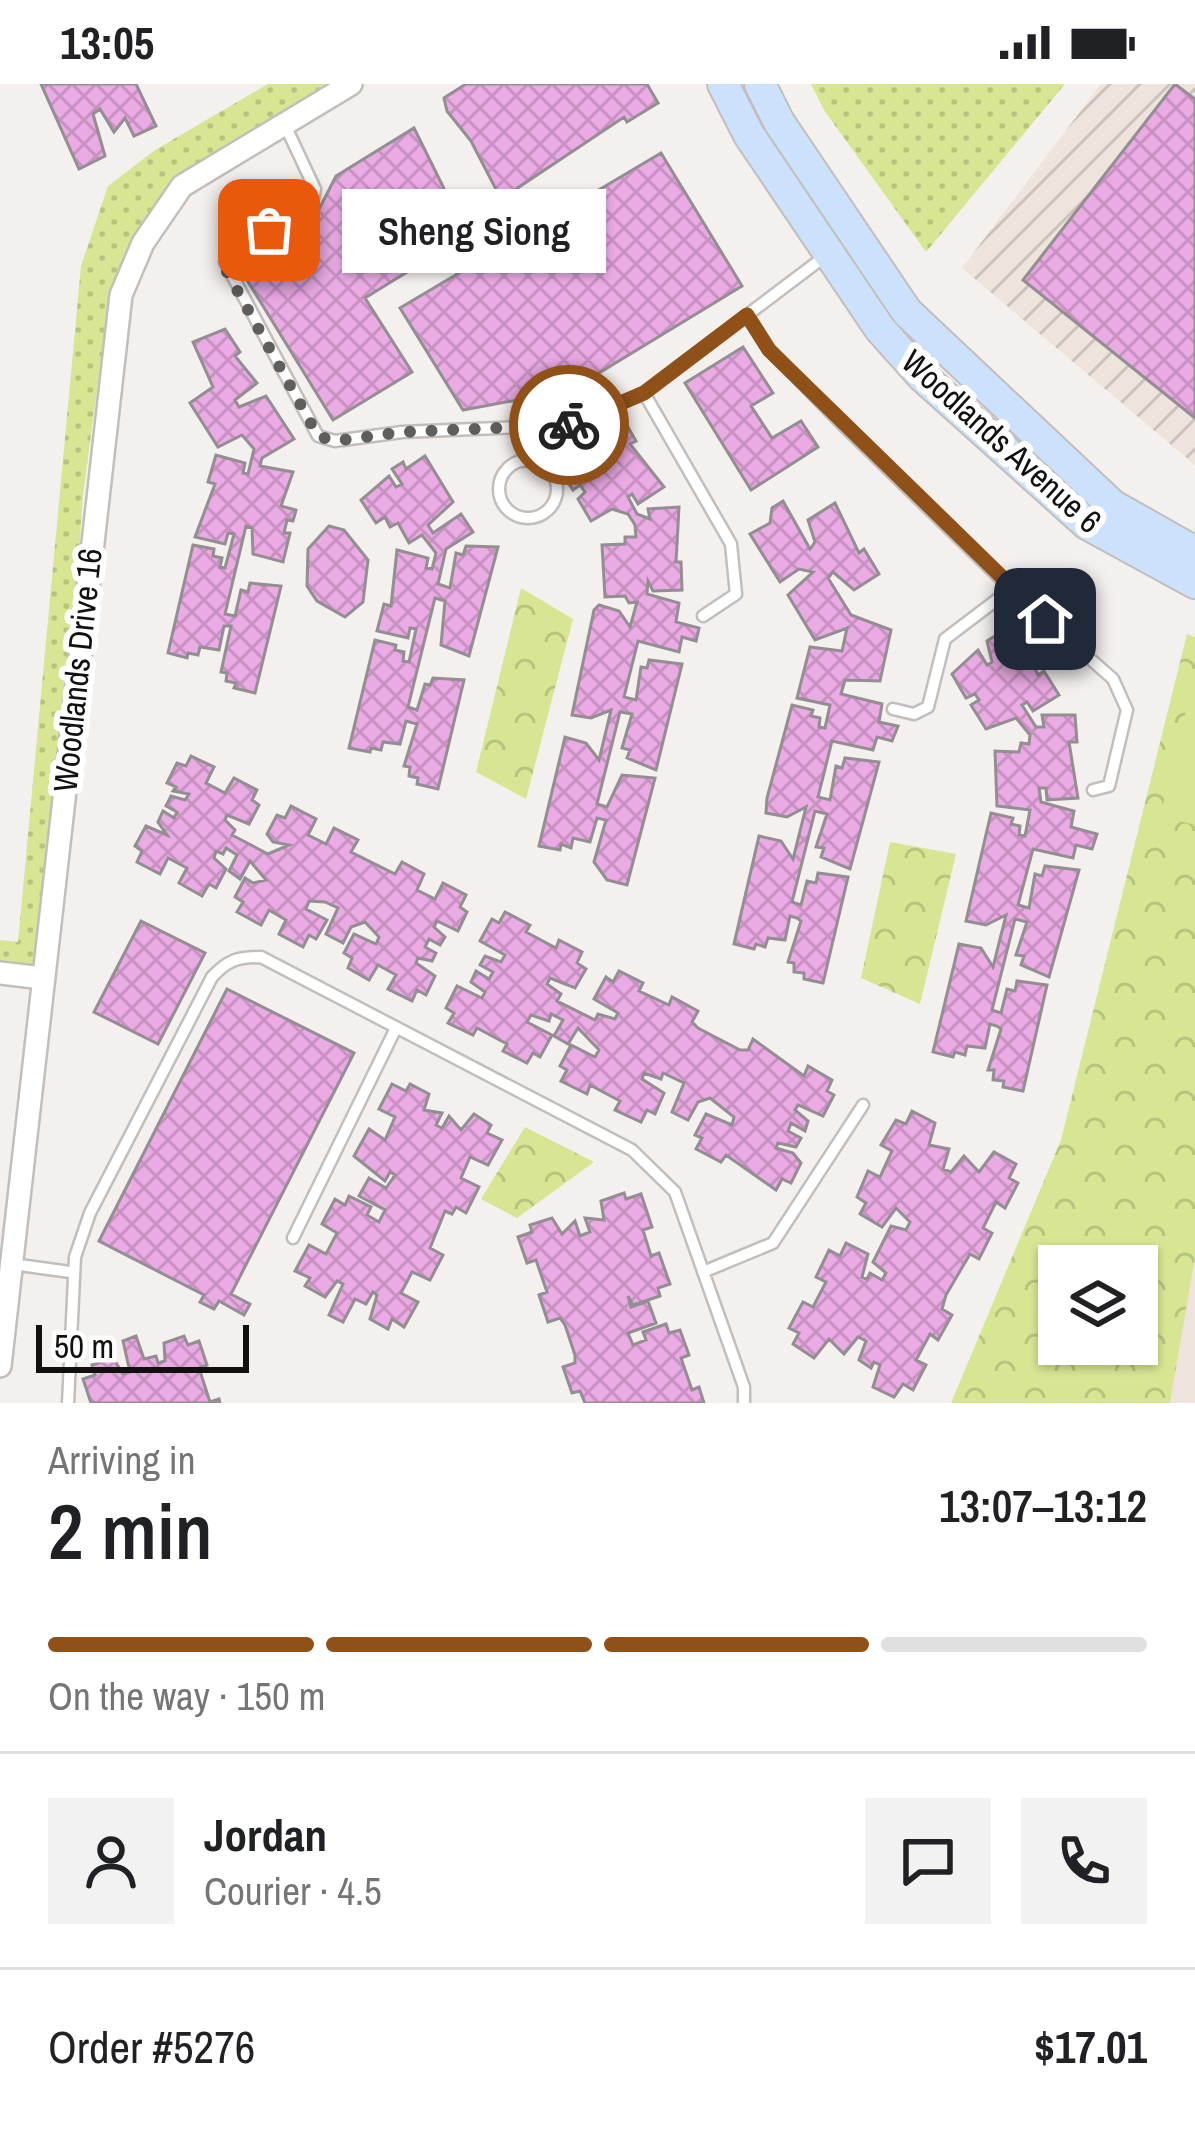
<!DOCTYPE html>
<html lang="en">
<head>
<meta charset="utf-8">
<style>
	body { margin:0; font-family:"Archivo Narrow",sans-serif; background:#f2f2f2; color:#202124; height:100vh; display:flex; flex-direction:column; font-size:45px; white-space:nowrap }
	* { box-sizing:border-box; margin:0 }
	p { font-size:39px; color:#757577 }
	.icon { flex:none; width:66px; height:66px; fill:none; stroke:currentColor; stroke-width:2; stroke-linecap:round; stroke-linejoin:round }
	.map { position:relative; height:1319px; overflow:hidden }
	.drawer { display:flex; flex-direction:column; background:#fff; flex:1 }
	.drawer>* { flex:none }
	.buttons { position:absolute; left:1038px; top:1161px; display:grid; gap:24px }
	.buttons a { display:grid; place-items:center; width:120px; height:120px; border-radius:0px; background:#fff; box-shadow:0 3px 9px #0004; font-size:60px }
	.scale { position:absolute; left:36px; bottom:30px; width:213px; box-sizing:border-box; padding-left:12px; border:6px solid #11100f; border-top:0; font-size:33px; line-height:42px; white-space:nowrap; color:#11100f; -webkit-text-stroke:9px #fff; paint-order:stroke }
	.pin { position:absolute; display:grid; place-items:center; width:102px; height:102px; color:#fff; margin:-51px; border-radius:24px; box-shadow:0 6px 18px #0006 }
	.courier { position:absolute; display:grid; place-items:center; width:120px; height:120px; margin:-60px; border:9px solid #905119; border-radius:50%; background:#fff; color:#222; box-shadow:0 3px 15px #0007 }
	.bubble { position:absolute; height:84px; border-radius:0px; background:#fff; box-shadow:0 3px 9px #0004; font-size:39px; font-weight:600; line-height:84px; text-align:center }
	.summary em { font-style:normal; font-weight:600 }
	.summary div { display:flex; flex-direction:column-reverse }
	.summary { display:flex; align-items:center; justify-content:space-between; height:204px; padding:0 48px }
	h1 { font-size:78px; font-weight:600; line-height:90px }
	.bar { display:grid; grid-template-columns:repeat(4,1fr); gap:18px 12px; align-content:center; height:144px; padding:0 48px }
	.bar i { height:15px; border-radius:9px; background:#e0e0e0 }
	.bar .on { background:#905119 }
	.bar p { grid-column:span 4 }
	.line { display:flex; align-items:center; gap:30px; padding:0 48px; border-top:3px solid #e0e0e0 }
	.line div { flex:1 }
	.round { display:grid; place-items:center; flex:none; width:126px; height:126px; border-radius:0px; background:#f2f2f2 }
	.status { display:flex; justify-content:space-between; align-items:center; height:84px; padding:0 60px; background:#fff; direction:ltr }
	.status svg { height:33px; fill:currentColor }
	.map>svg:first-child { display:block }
	.industrial { fill:url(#industrial-furrows) }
	.built { fill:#eee3dd }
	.grass { fill:url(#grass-dots) }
	.park { fill:url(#park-crowns); fill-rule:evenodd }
	.garden { fill:#d8e694 }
	.building { fill:url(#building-cross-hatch); stroke:#928e91; stroke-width:3 }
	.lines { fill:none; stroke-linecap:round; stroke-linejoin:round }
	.lane-casing { stroke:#c2bebc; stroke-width:15 }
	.street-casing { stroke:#c2bebc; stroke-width:26 }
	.secondary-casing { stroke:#c2bebc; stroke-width:34 }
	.lane { stroke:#fff; stroke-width:10 }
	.street { stroke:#fff; stroke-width:21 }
	.secondary { stroke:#cce2fc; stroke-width:30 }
	.done { stroke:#605e5d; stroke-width:12; stroke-dasharray:0 21.6 }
	.route { stroke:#905119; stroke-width:15 }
	.labels { text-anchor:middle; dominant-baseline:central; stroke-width:12; stroke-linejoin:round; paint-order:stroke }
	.street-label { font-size:33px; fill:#11100f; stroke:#fff }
</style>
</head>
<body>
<div class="status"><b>13:05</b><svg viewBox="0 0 49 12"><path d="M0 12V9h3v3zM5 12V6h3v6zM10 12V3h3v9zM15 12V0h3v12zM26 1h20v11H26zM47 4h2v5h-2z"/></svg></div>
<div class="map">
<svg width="1195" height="1319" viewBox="0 0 1195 1319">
	<defs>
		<pattern id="industrial-furrows" width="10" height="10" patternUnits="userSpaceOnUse" patternTransform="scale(3)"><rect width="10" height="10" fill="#eee3dd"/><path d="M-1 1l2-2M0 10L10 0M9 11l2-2" fill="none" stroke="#cbc2bc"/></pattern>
		<pattern id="grass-dots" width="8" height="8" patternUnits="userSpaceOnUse" patternTransform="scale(3)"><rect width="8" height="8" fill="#d8e694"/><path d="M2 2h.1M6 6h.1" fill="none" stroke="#b8c47e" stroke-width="1.8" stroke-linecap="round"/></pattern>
		<pattern id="park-crowns" width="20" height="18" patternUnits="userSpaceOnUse" patternTransform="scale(3)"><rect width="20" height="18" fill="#d8e694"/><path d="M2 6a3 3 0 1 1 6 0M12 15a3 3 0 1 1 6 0" fill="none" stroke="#b8c47e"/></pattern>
		<pattern id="building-cross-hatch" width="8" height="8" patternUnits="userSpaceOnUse" patternTransform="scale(3)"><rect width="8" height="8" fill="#eaaae4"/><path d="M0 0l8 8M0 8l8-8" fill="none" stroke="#c891c2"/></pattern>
	</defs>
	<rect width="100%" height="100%" fill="#f4f0ee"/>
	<path class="industrial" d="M1101,0H1195V381L962,184Z"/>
	<path class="built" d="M1195,1174V1319H1170Z"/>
	<path class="grass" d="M268,0H344L231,67L143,157L111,202L83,411L68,640L42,894L0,888V856L18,858L81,182L108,102L155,66Z
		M811,0H1065L926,168L824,26Z"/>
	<path class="park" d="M521,504L573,535L526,715L476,688Z
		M1187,550L1195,553V1174L1170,1319H951L1061,1056ZM1059,1182H1137V1260H1059Z
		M890,758L956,770L920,920L861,894Z
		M525,1043L594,1078L517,1134L481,1115Z"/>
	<path class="garden" d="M1187,623L1195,625V741L1160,732Z"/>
	<path class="building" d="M41,0H136L156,42L134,52L125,34L114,48L100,25L93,30L105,72L79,85Z
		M466,0H647L658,19L627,38L624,33L501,115L471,57L447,27L444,14Z
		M1175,0L1195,15V334L1023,196Z
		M414,44L467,151L365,214L412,288L333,336L247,196L246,186L313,137L336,92Z
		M661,69L742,202L571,306L463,326L400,224Z
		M225,245L240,268L235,272L257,299L235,316L239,323L266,312L294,355L262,374L260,382L293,388L281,422L296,426L293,437L287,436L284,449H290L283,478L253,470L252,444L246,442L225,530L235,532L241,506L248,508L250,499L281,502L255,609L234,604L236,599L226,597L227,589L221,588L231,542H224L219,566L200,563L198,571L188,569L187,574L168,569L193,461L214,465L213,472L222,474L220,483L225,484L234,450L228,449L225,460L195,453L215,400L208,398L216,371L245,379L243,389L248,390L254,365L242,351L218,363L190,319L213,303L193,258Z
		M743,263L773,309L751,322L772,354L801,337L818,363L751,406L685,299Z
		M621,331L636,357L630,360L664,403L638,420L632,410L628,413L637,430L650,435L648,425L679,423L676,478H681L682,506L653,507L648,497L647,510L679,519L676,538L699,544L696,557L682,553L679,568L638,557L624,613L636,616L641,583L647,584L649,576L682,580L656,686L627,674L630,666L622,664L632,630L620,628L597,720L607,723L622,691L655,694L627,801L607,796L594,778L606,736L597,734L590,758L573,754L571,764L561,760L560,766L539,762L565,653L586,659L599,676L611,626L591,634L572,631L594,526L599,521L619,527L630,543L637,518L629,519L625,512L605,513L602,461L625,460V453H636L635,441L628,430L612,425L591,437L578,415L585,408L580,401L573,406L558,383L583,359L593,374L599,371L593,349Z
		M425,372L453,418L428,441L433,449L461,430L473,448L446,465L438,500L450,504L456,469L463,471L466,462L498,463L469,572L441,561L445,517L435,514L408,623L417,626L425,600L430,601L433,594L464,596L438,705L417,700L418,694L409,692L410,683L404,682L417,640L406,637L400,660L383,658L381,666L371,664L370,668L349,664L375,556L396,561L395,566L404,568L403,577L409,578L416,545L410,544L408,554L377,547L384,520L391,522L397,466L428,474L426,484L432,485L436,469L422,451L409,459L398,439L390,443L385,433L376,439L361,416L389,392L396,403L402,400L392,385L403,378L406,385Z
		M783,417L810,465L815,458L808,436L835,419L859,469L864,465L879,490L854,506L833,488L828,494L851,531L891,546L880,597L845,596L841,610L882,620L879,638L898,642L892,657L877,653L873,666L832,657L818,713L830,716L836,682L842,684L845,674L879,678L850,785L821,773L824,764L816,763L827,730L815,727L792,818L801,821L807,797L816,799L818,789L848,793L823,899L804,895V889L794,888V879L788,878L801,837L797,834L790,832L785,856L768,854L765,863L756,860L754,865L734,860L759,752L781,757L793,775L806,723L787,733L766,729L767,714L792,621L813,626L811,632L820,634L819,643L825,644L830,621L797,614L810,563L842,567L847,544L815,556L788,511L813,488L799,485L780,498L750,450L770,439L772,424Z
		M329,442L344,446L368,476L363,518L345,533L317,517L307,502L308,465Z
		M1014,540L1038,591L1044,587L1059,611L1033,627L1027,618L1022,621L1036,643H1044L1042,631H1075L1077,658H1069L1078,714L1047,716L1046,704H1039L1041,718L1074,727L1071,743L1097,750L1092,765L1076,761L1073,774L1033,765L1018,821L1029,824L1035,790L1042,792L1045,782L1079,786L1049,893L1021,881L1024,872L1016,871L1027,838L1015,835L992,926L1001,929L1007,905L1015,907L1017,897L1047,901L1023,1007L1003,1003L1004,997L993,996L994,986H988L1001,945L997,942L990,940L985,964L967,962L965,971L955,968L953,973L933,968L959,860L981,864L993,883L1006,831L986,841L966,837L991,729L1013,734L1011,740L1020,742L1019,751L1025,752L1030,726L997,722L995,667L1019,668L1021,659L1029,660L1030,651L1016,634L986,645L971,621L979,616L975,610L966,614L952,590L978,566L987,581L992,578L987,557Z
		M191,672L214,683L206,699L225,709L234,694L257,706L252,716L259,721L249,740L227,731L225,736L235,746L232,751L268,770L289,761L273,758L267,750L277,731L285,734L291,722L316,735L308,751L326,760L334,744L358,756L351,768L395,790L402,778L424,790L417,806L435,815L443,799L466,811L460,823L467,828L458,847L437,837L434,843L445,853L440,861L429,855L425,863L436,869L432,877L418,874L416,879L435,892L426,911L417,906L412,917L388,905L396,891L378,881L369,896L348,884L352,874L344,869L354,850L376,860L379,853L365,838L351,843L343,859L326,850L338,824L325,818L309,817L306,825L327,836L316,855L309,851L303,863L279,850L286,836L269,826L261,841L237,828L243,818L235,813L245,794L253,799L266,796L250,777L240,795L229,787L237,771L226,764L223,770L216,767L214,774L226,785L216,804L209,800L202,812L179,799L187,784L168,774L160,790L137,778L142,767L135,762L146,742L167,751L158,738L163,727L174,734L177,728L166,722L171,712L185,716L189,710L173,707L176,703L167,699L177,679L186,682Z
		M505,828L530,841L526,848L556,864L559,856L582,868L577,879L586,885L575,904L550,894L547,900L561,910L557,917L595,936L598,930L615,935L618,929L594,915L606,893L613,898L619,887L643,899L639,907L669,921L672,913L698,927L692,938L698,944L740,966H748L753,955L804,992L808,982L832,996L827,1007L834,1011L823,1032L798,1021L795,1026L808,1037L805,1047L791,1039L788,1047L801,1054L796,1063L778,1059L776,1064L793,1069L801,1079L791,1099L782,1095L776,1106L726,1071L721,1078L696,1065L702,1054L695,1051L706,1030L732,1041L734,1033L710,1014L698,1018L688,1036L672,1028L684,999L663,989L661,995L644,989L642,995L664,1009L655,1030L647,1026L641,1038L615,1026L620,1017L590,1001L587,1010L561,997L567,986L560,982L571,961L595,973L599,966L578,944L568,960L554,952L563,936L551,930L549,937L531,931L527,938L552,951L540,973L533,969L527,979L503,967L507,960L477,944L473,951L448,939L454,929L446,924L457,902L482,914L485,908L471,898L476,887L489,895L493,888L480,881L485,872L501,878L505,871L480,857L492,835L499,839Z
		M141,837L205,869L158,960L94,928Z
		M227,905L354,969L231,1210L250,1220L244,1231L219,1217L214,1225L200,1218L204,1211L99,1157Z
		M392,1000L406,1007L410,1000L429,1010L424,1026L442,1029L436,1041L442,1044L449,1032L461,1046L474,1030L491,1041L487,1049L502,1056L488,1081L470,1073L461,1094L479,1103L466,1129L456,1123L452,1130L445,1127L430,1164L443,1171L430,1196L412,1188L401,1209L418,1218L404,1243L392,1235L388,1245L370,1235L377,1211L373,1208L366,1220L355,1215L343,1238L329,1231L343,1200L337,1197L325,1213L305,1202L310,1194L295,1187L309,1161L326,1170L337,1149L322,1140L335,1115L345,1121L349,1112L371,1123L367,1131L379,1138L385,1126L359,1112L369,1094L386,1104L395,1091L390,1088L385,1097L354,1072L369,1045L385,1056L395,1033L379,1025Z
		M912,1027L935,1039L929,1061L949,1065L943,1085L951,1088L964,1072L979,1088L994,1068L1016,1080L1009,1094L1018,1099L1005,1124L996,1118L983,1144L992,1149L979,1175L970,1170L946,1211L942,1225L952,1231L938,1256L930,1250L916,1276L926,1281L913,1306L903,1300L894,1313L873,1303L880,1281L874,1278L871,1284L859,1276L866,1257L858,1253L844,1270L829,1255L814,1274L793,1260L799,1249L789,1244L803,1218L813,1223L826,1198L816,1193L829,1166L840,1172L846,1159L868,1170L862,1193L867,1195L870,1189L882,1196L886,1189L873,1178L891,1142L906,1146L910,1138L896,1124L882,1143L860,1130L866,1119L857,1113L868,1087L880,1093L892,1067L881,1061L896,1036L906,1040Z
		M624,1109L626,1115L641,1110L652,1143L643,1146L651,1172L659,1169L670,1200L658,1204L660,1212L633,1221L628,1212L631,1223L648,1217L656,1239L628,1249L633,1261L646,1256L643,1248L666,1240L669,1249L680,1246L689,1271L681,1274L692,1306L699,1303L704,1319H585L580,1307L572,1309L563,1283L575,1279V1271L565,1241L560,1234L548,1238L539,1211L547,1208L536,1176L527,1179L518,1153L532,1148L530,1141L552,1134L562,1150L575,1137L580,1152L590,1148L585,1134L604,1136L601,1117Z
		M136,1252L144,1275L156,1272L158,1279L165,1277L164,1259L184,1252L188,1261L199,1257L207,1281L199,1284L210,1318L219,1315L220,1319H91L83,1295L95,1291L92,1281L113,1274L123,1290L130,1288L123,1257Z"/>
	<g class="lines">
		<g class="lane-casing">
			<path id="lane" d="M285,41L315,105L313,116L229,170L225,178L318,352L335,357L402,348L571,341L644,309L828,170
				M747,231L769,265L846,344L1011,505L1113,595L1127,626L1109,702L1093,706
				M644,309L731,460L736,510L703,532
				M499 405a29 29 0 1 1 58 0a29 29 0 1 1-58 0Z
				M525,377L524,353L535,340
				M893,625L914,630L928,623L945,555L1011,505
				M293,1154L396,944
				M12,1180L70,1188
				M703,1188L773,1159L863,1021
				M68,1319L75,1173L90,1129L212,893C228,876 237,873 261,873L632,1066L675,1108L744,1303V1319"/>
		</g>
		<g class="street-casing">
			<path id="street" d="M0,889L42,894
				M0,1282L121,211L143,159L182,102L351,0"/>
		</g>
		<g class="secondary-casing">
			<path id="secondary" d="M723,0L749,51L880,245L922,292L1087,440L1195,499
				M760,0L779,38L907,228L1112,421L1195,468"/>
		</g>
		<use href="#lane" class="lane"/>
		<use href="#street" class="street"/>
		<use href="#secondary" class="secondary"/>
	</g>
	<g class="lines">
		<path class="done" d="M269,146L229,170L227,188L318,352L335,357L402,348L569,341"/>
		<path class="route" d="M569,341L644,309L747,231L769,266L1045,535"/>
	</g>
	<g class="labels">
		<g class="street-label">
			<text transform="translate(1002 357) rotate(42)">Woodlands Avenue 6</text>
			<text transform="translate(77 586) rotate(-84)">Woodlands Drive 16</text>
		</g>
	</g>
</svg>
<div class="buttons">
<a><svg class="icon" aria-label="layers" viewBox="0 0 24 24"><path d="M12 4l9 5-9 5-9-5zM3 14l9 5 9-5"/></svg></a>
</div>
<div class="scale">50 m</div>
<div class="pin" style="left:269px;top:146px;background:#ea580c"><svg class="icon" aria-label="bag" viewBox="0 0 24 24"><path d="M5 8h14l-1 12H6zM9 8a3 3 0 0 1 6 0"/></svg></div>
<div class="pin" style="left:1045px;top:535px;background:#1f2937"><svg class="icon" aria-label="home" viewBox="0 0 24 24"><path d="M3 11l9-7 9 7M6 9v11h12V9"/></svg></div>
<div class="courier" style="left:569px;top:341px"><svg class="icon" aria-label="bike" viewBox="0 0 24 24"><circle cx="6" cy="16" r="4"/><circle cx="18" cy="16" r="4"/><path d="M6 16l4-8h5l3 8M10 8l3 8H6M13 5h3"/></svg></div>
<div class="bubble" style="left:342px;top:105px;width:264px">Sheng Siong</div>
</div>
<section class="drawer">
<div class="summary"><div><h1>2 min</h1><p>Arriving in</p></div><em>13:07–13:12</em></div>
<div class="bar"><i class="on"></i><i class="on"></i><i class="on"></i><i></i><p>On the way · 150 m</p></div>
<div class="line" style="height:216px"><a class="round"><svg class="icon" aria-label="person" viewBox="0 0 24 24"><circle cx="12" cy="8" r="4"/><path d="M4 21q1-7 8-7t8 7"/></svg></a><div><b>Jordan</b><p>Courier · 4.5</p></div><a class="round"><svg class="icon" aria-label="chat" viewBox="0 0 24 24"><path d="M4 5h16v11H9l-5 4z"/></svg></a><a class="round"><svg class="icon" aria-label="phone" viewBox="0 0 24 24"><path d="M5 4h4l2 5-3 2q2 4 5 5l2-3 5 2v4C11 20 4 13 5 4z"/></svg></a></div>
<div class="line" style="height:156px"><div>Order #5276</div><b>$17.01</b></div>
</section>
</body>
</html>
